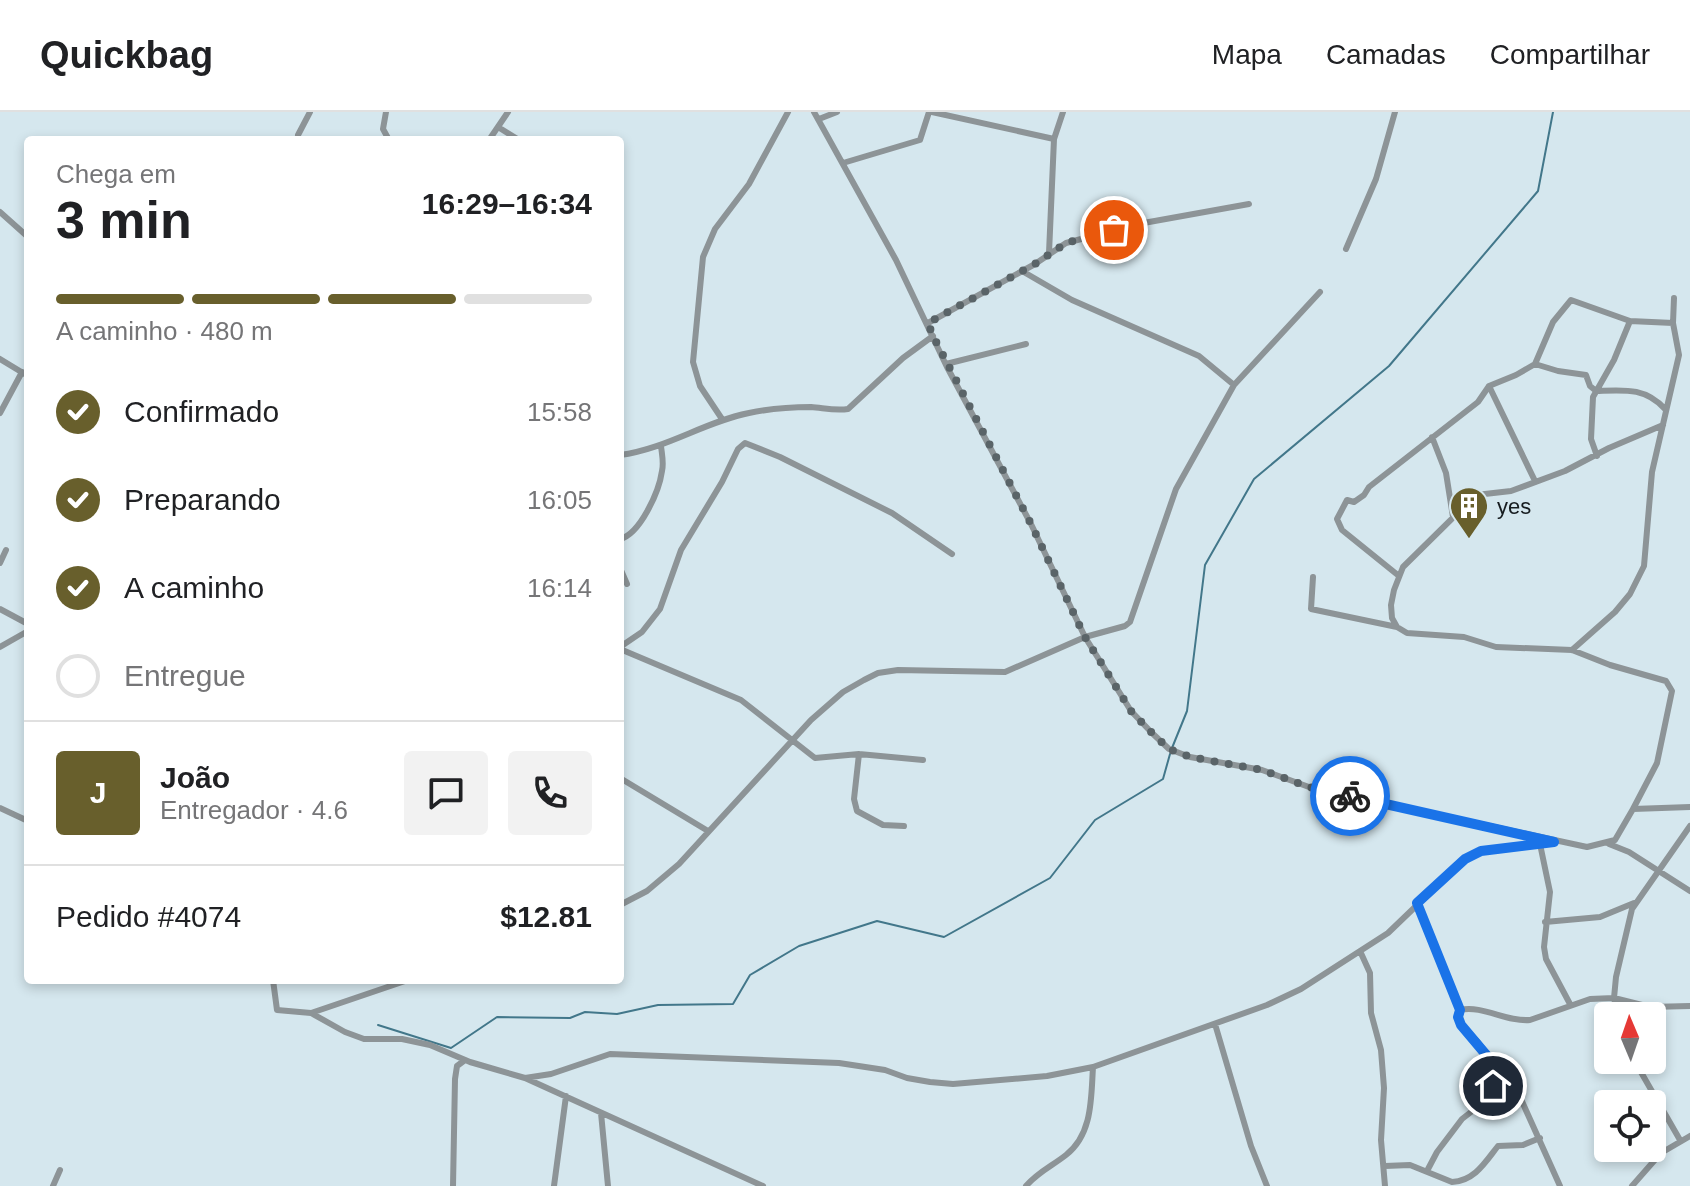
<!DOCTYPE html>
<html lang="pt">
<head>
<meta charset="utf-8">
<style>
	body { margin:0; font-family:Arial,sans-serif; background:#f2f2f2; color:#202124; height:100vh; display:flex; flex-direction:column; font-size:30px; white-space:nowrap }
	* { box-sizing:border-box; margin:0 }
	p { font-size:26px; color:#757577 }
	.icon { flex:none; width:44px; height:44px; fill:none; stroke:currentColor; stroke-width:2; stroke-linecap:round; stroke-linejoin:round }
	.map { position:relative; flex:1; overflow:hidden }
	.details { position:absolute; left:24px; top:24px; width:600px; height:848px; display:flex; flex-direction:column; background:#fff; border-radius:8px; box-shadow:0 4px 12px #0003 }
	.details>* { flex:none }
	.needle { width:52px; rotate:358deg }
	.fabs { position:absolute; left:1594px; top:890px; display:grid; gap:16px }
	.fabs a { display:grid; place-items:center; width:72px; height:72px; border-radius:8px; background:#fff; box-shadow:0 4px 12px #0003; font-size:40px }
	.pin { position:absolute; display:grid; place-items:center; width:68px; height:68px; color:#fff; margin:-34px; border:4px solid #fff; border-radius:50%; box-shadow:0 2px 8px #0007 }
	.courier { position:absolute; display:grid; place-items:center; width:80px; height:80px; margin:-40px; border:6px solid #1a73e8; border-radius:50%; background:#fff; color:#222; box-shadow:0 2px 10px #0007 }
	.headline em { font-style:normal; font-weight:600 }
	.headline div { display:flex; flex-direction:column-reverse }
	.headline { display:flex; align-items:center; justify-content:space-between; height:136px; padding:0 32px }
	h1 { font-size:52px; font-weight:600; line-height:60px }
	.bar { display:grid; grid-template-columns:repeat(4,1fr); gap:12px 8px; align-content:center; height:96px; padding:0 32px }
	.bar i { height:10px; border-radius:6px; background:#e0e0e0 }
	.bar .selected { background:#685f2c }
	.bar p { grid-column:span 4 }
	.line { display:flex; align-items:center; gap:20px; padding:0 32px; border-top:2px solid #e0e0e0 }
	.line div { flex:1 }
	.round { display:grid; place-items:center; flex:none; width:84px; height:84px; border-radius:8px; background:#f2f2f2 }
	ol { padding:0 32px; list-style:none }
	li { display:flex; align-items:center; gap:24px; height:88px }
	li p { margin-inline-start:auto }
	li .icon { padding:8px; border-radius:50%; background:#685f2c; color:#fff; stroke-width:4 }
	li:last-child { color:#757577 }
	li i { width:44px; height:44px; border:4px solid #e0e0e0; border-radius:50% }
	header { display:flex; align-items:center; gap:48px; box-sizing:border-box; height:112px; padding:0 40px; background:#fff; border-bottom:2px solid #e0e0e0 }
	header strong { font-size:38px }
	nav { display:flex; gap:44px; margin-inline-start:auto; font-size:28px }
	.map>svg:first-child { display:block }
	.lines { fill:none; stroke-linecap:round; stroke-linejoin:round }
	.stream { stroke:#42778a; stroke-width:2 }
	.street { stroke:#8d9497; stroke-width:6 }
	.done { stroke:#5a6468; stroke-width:8; stroke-dasharray:0 14.4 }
	.route { stroke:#1a73e8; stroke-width:10 }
	.labels { text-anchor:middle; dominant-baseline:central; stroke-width:8; stroke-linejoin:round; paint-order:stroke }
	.poi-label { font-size:22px; fill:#171d20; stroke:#d5e7ee; text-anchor:start }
</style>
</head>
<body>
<header>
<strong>Quickbag</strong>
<nav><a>Mapa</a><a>Camadas</a><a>Compartilhar</a></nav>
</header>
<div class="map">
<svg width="1690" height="1074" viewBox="0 0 1690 1074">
	<rect width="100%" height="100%" fill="#d5e7ee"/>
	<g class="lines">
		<path class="stream" d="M1172,636L1187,599L1205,453L1254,367L1389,254L1538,79L1553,0
			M378,913L451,936L497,905L570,906L585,900L617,902L658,893L733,892L750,863L799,834L877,809L944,825L1050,766L1095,708L1163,667L1170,642"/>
		<path class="street" d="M386,0L383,17L389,28
			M814,0L896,148L947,255L1031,412L1085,525L1131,599L1152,621L1169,637L1190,645L1262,658L1309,675L1587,735L1615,728L1633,697L1690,695
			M932,0L1054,27
			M819,7L837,0
			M498,15L519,28
			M298,23L310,0
			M489,28L508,0
			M843,51L920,28L929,0
			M0,100L28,125
			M1346,137L1376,67L1395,0
			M1049,141L1054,27L1063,0
			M1022,159L1072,188L1199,244L1234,273
			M928,211L1035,152L1066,131L1138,112L1249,92
			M0,247L28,264
			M946,252L1026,232
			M1535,252L1553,210L1571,188L1630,209L1673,211
			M1489,274L1535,369
			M0,301L22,260
			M722,307L700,274L693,250L703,145L715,117L749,72L788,0
			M1432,325L1446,361L1453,405
			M620,343C666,337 704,310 749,301C768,297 791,295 811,295C824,296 835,299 848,297L903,246L933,224
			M1597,344L1591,327L1593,285L1614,248L1630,209
			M620,427C640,422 659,380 662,359C664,351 662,343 661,334
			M0,451L6,438
			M620,456L627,472
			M1399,464L1342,418L1337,407L1347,388L1354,390L1364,383L1369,375L1478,290L1489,274L1516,263L1535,252L1558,259L1586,263L1590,274L1596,279C1624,278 1645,275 1665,297
			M1313,465L1311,497L1397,515
			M0,497L28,512
			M0,535L28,519
			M620,535L642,520L660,497L681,438L722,370L738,337L745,331L780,345L892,401L952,442
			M620,537L741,588L815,646L859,642L923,648
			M1572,538L1615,500L1630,482L1644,454L1652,360L1679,243L1673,211L1674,186
			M859,642L854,687L857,699L883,713L904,714
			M620,666L708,719
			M0,696L28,709
			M1633,697L1657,651L1672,579L1666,569L1610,553L1572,538L1496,535L1464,525L1407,521L1397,515L1392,506L1391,493L1394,478L1403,455L1476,383L1511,379L1565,359L1609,336L1663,313
			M1540,732L1550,780L1544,835L1546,847L1570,892
			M1609,732L1629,740L1690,779
			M1417,791L1460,898L1458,905L1461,913L1477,929L1520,985L1560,1074
			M620,793L647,779L679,752L811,608L843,580L864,568L878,561L898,558L1005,560L1085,525L1125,514L1130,510L1176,377L1234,273L1320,180
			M1545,810L1600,805L1634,791
			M1360,839L1370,861L1371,901L1381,938L1384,976L1381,1028L1385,1074
			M273,868L277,898L311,901L345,920L364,927H402L430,933L470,950L525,966L763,1074
			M1460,898C1483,893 1506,910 1530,908L1590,887L1614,886L1650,895L1690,894
			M311,901L408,868
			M1618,904L1614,886L1616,865L1632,797L1690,714
			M1215,912L1251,1034L1267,1074
			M1634,948L1680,1028
			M525,966L551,962L610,942L839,951L885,958L907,966L930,970L953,972L1047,964L1093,955L1267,893L1301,877L1388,821L1465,747L1481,739L1550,730
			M601,1001L608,1074
			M1385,1054L1410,1053L1452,1070C1475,1069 1486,1049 1498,1034L1523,1033L1540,1026
			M1427,1059L1437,1040L1462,1007L1480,993L1488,980L1504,964
			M53,1074L60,1058
			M453,1074L455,967L457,954L465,948
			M554,1074L566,984
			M1026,1074C1038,1060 1052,1054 1066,1043C1093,1022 1091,985 1093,955
			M1632,1074L1661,1041L1690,1024"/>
	</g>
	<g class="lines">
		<path class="done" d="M1114,118L1066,131L1035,152L928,211L933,224L1031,412L1085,525L1131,599L1152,621L1169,637L1190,645L1262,658L1309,675L1350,684"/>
		<path class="route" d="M1350,684L1554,730L1481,739L1465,747L1417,791L1460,898L1458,905L1461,913L1504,964L1493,974"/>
	</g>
	<defs>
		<g id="building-pin" transform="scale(2)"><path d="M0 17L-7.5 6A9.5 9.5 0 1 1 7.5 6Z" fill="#685f2c" stroke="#d5e7ee"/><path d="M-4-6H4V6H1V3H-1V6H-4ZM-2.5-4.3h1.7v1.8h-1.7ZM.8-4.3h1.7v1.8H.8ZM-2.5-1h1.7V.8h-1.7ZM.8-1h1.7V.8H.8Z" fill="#fff"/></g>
	</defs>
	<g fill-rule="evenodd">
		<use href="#building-pin" x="1469" y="394"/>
	</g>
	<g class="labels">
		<g class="poi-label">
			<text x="1497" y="394">yes</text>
		</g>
	</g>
</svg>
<div class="fabs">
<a><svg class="needle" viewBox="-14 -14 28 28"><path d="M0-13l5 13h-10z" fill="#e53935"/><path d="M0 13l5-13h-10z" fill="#757577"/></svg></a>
<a><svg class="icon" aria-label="locate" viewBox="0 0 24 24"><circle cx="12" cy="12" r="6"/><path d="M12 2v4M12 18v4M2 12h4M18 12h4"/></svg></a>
</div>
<div class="pin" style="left:1114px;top:118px;background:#ea580c"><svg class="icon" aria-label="bag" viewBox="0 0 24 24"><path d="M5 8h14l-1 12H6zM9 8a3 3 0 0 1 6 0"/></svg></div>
<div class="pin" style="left:1493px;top:974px;background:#1f2937"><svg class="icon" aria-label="home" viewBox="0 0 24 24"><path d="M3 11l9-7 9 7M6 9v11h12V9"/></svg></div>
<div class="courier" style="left:1350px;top:684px"><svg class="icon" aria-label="bike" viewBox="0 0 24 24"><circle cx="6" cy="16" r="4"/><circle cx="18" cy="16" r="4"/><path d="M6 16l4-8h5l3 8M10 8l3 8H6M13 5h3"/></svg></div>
<section class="details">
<div class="headline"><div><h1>3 min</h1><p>Chega em</p></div><em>16:29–16:34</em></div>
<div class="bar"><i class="selected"></i><i class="selected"></i><i class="selected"></i><i></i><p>A caminho · 480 m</p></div>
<ol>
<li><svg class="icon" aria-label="check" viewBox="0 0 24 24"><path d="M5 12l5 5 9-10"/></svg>Confirmado<p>15:58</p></li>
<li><svg class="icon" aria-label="check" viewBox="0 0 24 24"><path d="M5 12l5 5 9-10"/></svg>Preparando<p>16:05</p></li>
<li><svg class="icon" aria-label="check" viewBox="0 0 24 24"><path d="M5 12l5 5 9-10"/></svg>A caminho<p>16:14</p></li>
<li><i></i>Entregue</li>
</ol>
<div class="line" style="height:144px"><b class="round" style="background:#685f2c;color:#fff">J</b><div><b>João</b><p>Entregador · 4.6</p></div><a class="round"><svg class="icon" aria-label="chat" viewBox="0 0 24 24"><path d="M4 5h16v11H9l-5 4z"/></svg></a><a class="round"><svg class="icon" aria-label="phone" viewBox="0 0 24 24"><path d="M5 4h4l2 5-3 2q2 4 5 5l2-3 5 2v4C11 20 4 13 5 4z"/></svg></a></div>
<div class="line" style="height:104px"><div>Pedido #4074</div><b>$12.81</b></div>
</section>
</div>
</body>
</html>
